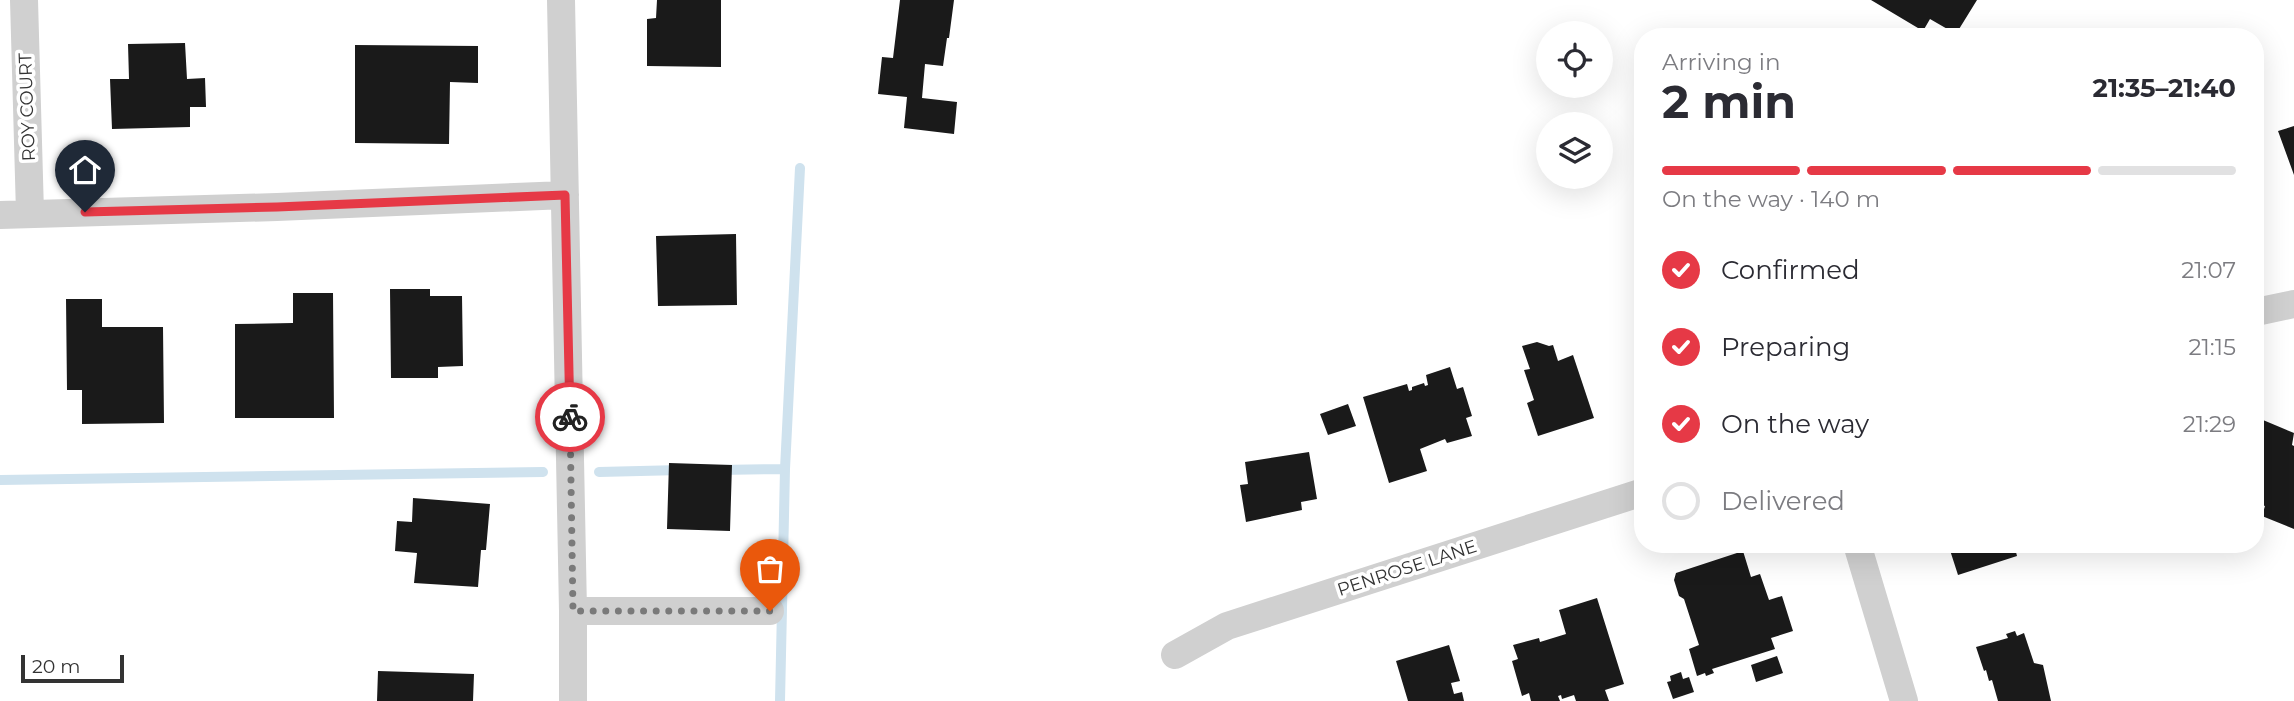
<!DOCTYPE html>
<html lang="en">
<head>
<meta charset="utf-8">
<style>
	body { margin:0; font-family:Montserrat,sans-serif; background:#f7f7f7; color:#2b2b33; height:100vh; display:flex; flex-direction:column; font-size:26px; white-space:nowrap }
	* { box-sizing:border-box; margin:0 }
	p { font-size:23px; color:#7c7c81 }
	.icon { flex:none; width:38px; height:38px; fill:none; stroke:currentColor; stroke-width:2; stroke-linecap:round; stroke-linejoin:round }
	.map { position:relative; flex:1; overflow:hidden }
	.side { position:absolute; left:1634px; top:28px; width:630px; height:525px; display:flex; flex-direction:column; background:#fff; border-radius:28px; box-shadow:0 7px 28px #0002 }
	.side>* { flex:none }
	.fabs { position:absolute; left:1536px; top:21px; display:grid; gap:14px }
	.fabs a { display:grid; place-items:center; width:77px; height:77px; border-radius:50%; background:#fff; box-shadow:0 7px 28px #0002; font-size:35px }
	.scale { position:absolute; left:21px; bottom:18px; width:103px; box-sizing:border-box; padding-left:7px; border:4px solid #333; border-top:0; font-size:19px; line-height:24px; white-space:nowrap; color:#333; -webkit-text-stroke:5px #fff; paint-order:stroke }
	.pin { position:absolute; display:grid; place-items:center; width:60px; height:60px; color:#fff; margin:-72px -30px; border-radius:50% 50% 50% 0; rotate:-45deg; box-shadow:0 0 7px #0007 }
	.pin .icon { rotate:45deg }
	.courier { position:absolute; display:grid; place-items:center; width:70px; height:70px; margin:-35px; border:5px solid #e63946; border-radius:50%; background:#fff; color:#222; box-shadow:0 2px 9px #0007 }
	.summary em { font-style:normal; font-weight:700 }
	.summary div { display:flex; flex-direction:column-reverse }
	.summary { display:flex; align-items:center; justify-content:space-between; height:119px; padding:0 28px }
	h1 { font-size:46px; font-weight:700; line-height:52px }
	.bar { display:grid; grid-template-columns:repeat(4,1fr); gap:10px 7px; align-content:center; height:84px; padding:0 28px }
	.bar i { height:9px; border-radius:5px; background:#e1e1e2 }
	.bar .active { background:#e63946 }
	.bar p { grid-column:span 4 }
	ol { padding:0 28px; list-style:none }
	li { display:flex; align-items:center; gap:21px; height:77px }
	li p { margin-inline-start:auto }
	li .icon { padding:7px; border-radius:50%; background:#e63946; color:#fff; stroke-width:4 }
	li:last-child { color:#7c7c81 }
	li i { width:38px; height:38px; border:4px solid #e1e1e2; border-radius:50% }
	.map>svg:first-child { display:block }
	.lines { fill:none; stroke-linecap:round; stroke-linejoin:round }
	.stream { stroke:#cfe2ee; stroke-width:10 }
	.building { fill:#1a1a1a }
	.minor { stroke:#d0d0d0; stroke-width:28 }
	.done { stroke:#7a7a7a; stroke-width:7; stroke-dasharray:0 12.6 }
	.route { stroke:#e63946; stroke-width:9 }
	.labels { text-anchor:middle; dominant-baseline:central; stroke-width:7; stroke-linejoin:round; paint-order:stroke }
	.street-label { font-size:18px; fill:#333; stroke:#fff }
</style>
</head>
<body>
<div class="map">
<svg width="2294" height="701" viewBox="0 0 2294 701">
	<rect width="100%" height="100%" fill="#fff"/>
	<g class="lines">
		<path class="stream" d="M718,470L785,469
			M599,472L681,470
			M0,480L543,472
			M780,701L785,469L800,168"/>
	</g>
	<path class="building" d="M657,0H721V67L647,66V19L656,18Z
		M900,0H954L949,38H947L943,66L925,64L922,98L957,102L954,134L904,128L907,97L878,94L882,57L893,58Z
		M1871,0H1977L1956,34L1930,19L1923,31Z
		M185,43L187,79L205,78L206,107H190V127L112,129L110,79H129L128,44Z
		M355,45L478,46V83L450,82L449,144L355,143Z
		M2294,126V175L2278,131Z
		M736,234L737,305L658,306L656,236Z
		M390,289H430V296H462L463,366L438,367V378H391Z
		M293,293H333L334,418H235V324L293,323Z
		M66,299H102V327H163L164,423L82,424V390H67Z
		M1537,342L1549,346L1553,345L1558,361L1573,355L1594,418L1538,436L1527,403L1534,400L1524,370L1530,369L1522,346Z
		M1450,367L1457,389L1463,387L1472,416L1466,418L1472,436L1447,443L1445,439L1420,449L1427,471L1389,483L1363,397L1407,384L1409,391L1412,390V387L1424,383L1425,386L1428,385L1426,375Z
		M1348,404L1356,426L1328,435L1320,414Z
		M2263,420L2294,433L2292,445L2294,446V529L2262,516L2265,506L2256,503V436Z
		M1309,452L1317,499L1301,502L1302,510L1246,522L1240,485L1248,484L1245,462Z
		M669,463L732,465L730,531L667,529Z
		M413,498L490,504L486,550H481L478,587L414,583L417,553L395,551L397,521L412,522Z
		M1948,544H2014L2017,556L1958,575Z
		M1743,551L1751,577L1760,574L1769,600L1782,596L1793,631L1771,638L1775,649L1712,669L1714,673L1706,676L1705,673L1697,676L1689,649L1699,645L1684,599L1679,596L1674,580L1676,573Z
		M1597,598L1624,684L1605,690L1609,701H1576L1574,695L1562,699L1561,695L1558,696L1560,701H1531L1529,693L1522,696L1512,661L1518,659L1513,645L1539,638L1540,642L1566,634L1559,610Z
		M2015,631L2017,636L2024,633L2034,663L2043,665L2051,701H1998L1992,680L1989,681L1986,670L1984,671L1976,647L2008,638L2006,634Z
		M1449,645L1460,681L1451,683L1454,694L1462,692L1464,701H1408L1396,661Z
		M1777,656L1783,673L1756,682L1751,665Z
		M378,671L474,674L473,701H377Z
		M1681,672L1683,679L1689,677L1694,692L1673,699L1667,682L1671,681L1670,676Z"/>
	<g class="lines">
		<path class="minor" d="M24,0L30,213
			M561,0L573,611V701
			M0,215L277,207L565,195
			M2256,312L2294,304
			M1857,544L1904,701
			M573,611H770
			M1175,655L1227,626L1643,492"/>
	</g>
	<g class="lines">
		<path class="done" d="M570,417L573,611H770"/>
		<path class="route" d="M85,212L277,207L565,195L570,417"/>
	</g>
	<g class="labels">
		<g class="street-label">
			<text transform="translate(27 107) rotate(-92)">ROY COURT</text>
			<text transform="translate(1407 568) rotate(-18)">PENROSE LANE</text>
		</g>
	</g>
</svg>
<div class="fabs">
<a><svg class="icon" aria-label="locate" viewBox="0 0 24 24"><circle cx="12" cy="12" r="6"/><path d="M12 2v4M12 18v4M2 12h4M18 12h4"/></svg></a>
<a><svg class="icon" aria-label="layers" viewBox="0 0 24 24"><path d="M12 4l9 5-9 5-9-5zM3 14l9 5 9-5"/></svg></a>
</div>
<div class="scale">20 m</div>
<div class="pin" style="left:770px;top:611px;background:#ea580c"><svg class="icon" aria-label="bag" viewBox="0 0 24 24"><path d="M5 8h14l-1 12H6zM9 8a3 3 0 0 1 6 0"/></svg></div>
<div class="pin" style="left:85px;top:212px;background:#1f2937"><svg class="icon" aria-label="home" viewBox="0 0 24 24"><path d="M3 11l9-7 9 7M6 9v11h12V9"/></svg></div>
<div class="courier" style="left:570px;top:417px"><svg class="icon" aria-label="bike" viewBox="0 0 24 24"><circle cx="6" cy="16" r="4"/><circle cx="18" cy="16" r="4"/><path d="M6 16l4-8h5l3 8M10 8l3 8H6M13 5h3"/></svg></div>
<section class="side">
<div class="summary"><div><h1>2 min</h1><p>Arriving in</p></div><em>21:35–21:40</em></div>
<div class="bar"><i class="active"></i><i class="active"></i><i class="active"></i><i></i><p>On the way · 140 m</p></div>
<ol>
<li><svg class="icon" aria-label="check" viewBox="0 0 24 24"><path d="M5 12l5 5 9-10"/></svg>Confirmed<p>21:07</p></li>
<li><svg class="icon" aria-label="check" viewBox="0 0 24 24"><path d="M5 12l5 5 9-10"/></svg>Preparing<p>21:15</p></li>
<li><svg class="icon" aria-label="check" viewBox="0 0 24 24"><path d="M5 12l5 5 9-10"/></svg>On the way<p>21:29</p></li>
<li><i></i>Delivered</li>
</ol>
</section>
</div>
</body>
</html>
